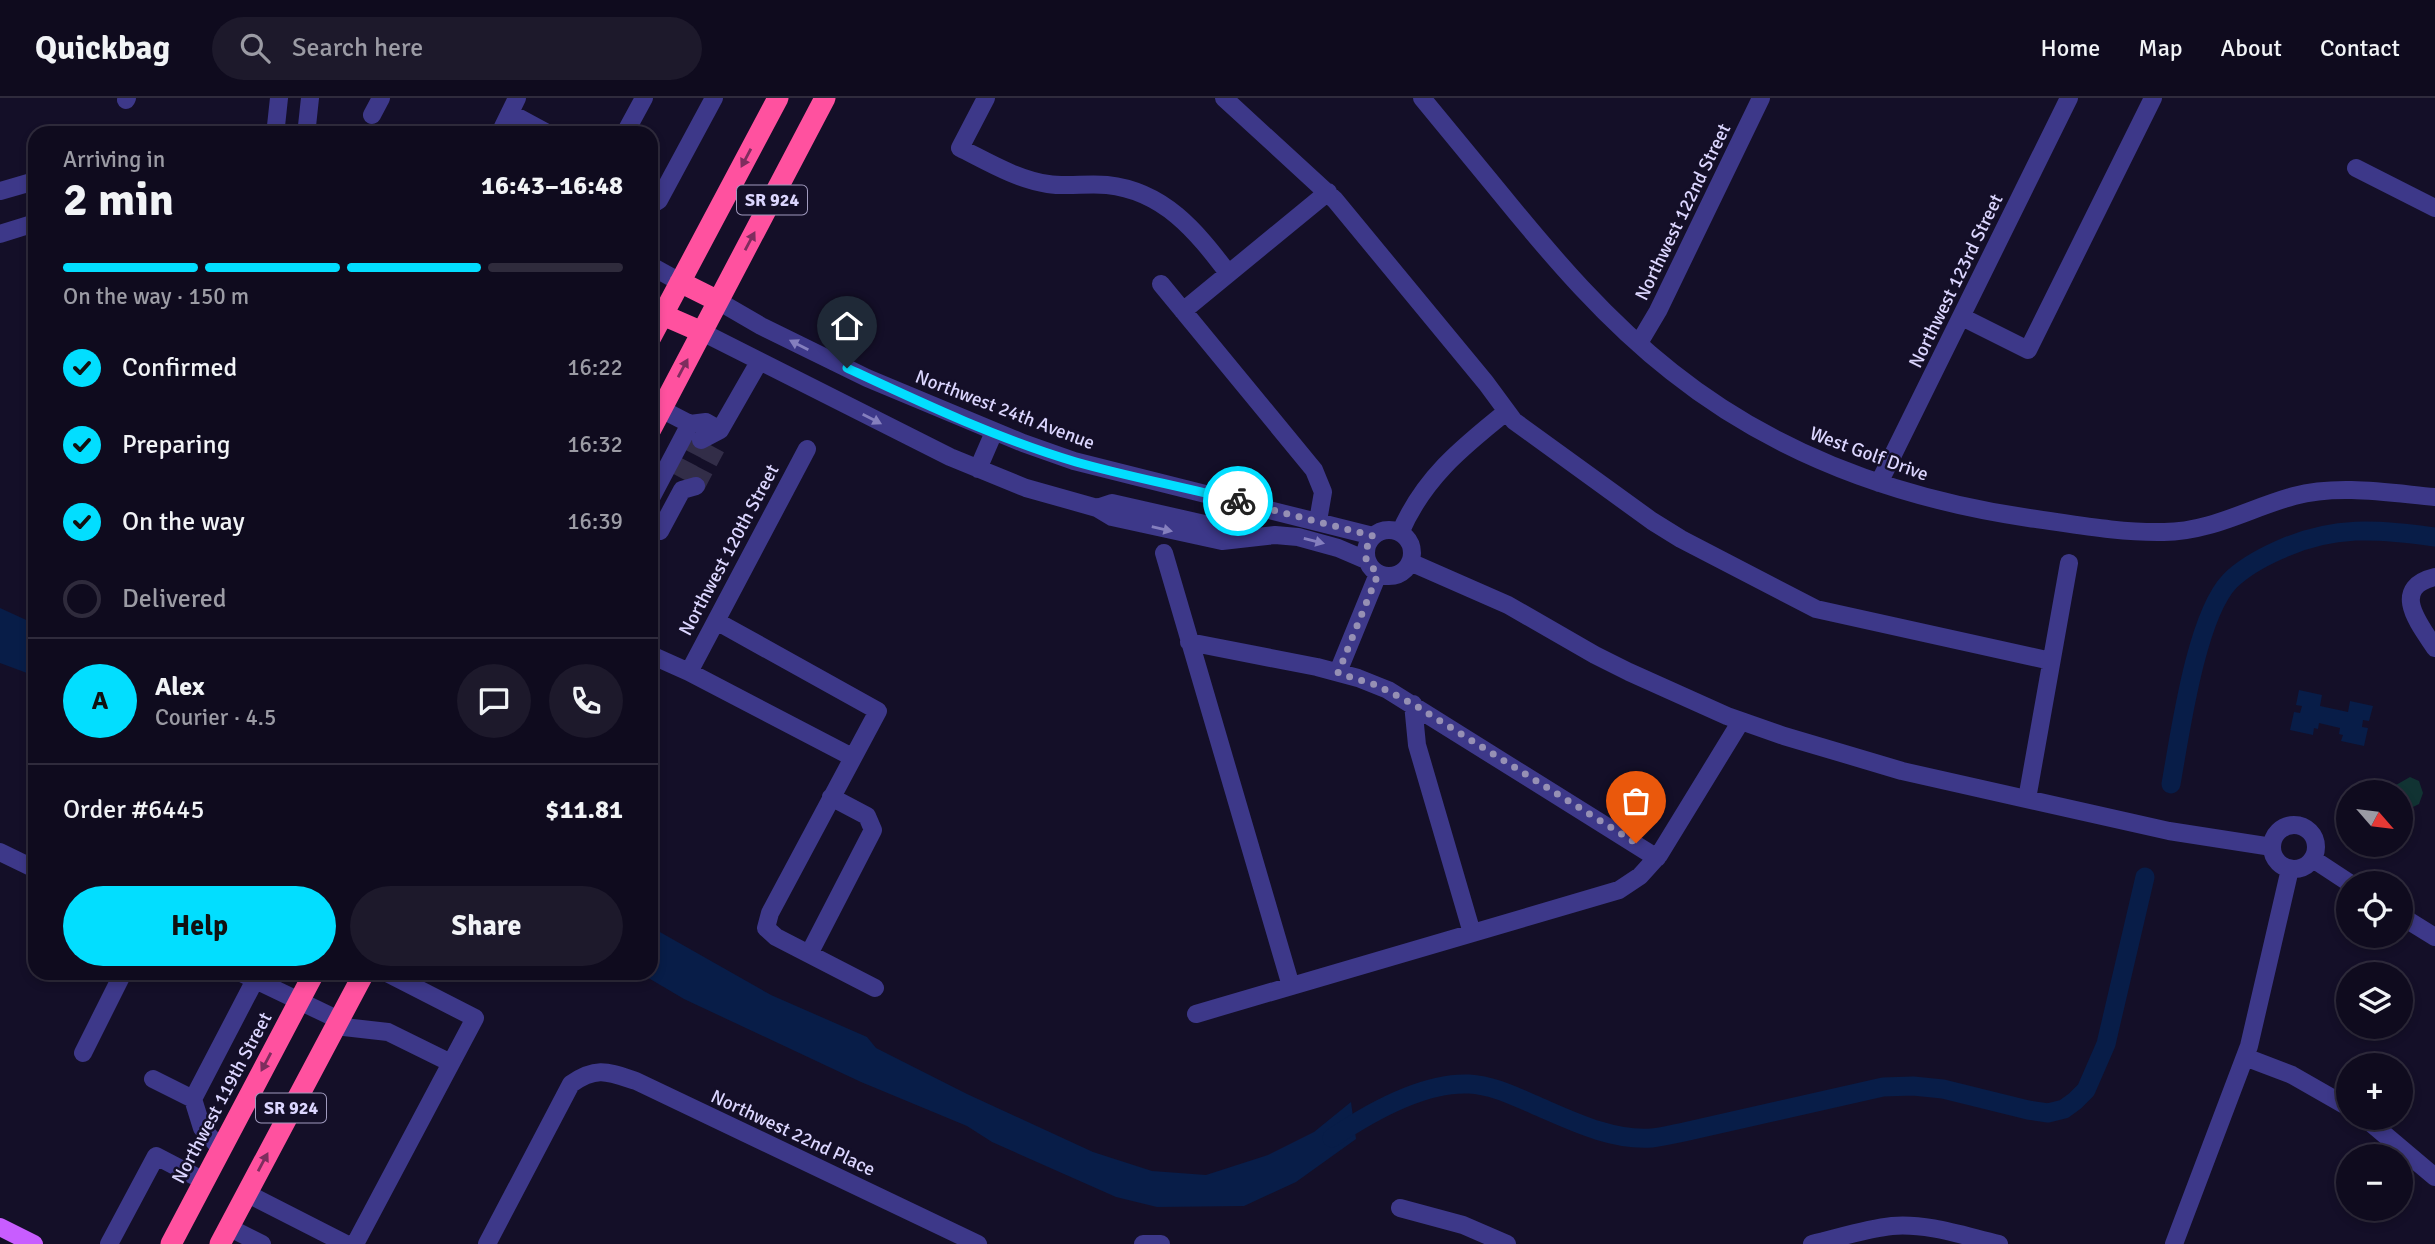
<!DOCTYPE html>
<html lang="en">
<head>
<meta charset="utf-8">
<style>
	body { margin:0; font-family:Signika,sans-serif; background:#1d192b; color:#f1f3f6; height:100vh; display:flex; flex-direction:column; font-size:26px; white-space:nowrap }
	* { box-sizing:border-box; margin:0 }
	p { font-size:23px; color:#9b9ba4 }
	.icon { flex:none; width:38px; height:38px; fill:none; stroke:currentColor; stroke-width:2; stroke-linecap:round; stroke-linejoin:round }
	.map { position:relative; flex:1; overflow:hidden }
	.sheet { position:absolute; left:28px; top:28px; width:630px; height:854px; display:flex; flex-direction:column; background:#0f0b1e; border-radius:21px; box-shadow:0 4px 10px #0003,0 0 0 2px #2f2b3c }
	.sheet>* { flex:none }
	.needle { width:46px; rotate:118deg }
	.buttons { position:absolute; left:2336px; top:682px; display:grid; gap:14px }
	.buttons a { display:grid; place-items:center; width:77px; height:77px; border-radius:50%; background:#0f0b1e; box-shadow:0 4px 10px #0003,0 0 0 2px #2f2b3c; font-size:35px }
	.pin { position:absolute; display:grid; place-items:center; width:60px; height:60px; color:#fff; margin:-72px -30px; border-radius:50% 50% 50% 0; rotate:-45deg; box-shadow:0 0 7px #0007 }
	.pin .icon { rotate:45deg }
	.courier { position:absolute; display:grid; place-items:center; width:70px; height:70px; margin:-35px; border:5px solid #02deff; border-radius:50%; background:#fff; color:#222; box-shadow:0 2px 9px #0007 }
	.summary em { font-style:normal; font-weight:700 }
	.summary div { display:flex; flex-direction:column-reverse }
	.summary { display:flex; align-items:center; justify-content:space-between; height:119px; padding:0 35px }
	h1 { font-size:46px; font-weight:700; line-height:52px }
	.bar { display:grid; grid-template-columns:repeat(4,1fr); gap:10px 7px; align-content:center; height:84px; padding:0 35px }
	.bar i { height:9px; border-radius:5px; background:#2f2b3c }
	.bar .on { background:#02deff }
	.bar p { grid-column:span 4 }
	.line { display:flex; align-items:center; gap:18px; padding:0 35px; border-top:2px solid #2f2b3c }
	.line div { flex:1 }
	.round { display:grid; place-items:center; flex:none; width:74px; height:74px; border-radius:37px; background:#1d192b }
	ol { padding:0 35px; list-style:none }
	li { display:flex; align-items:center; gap:21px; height:77px }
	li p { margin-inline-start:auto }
	li .icon { padding:7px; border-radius:50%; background:#02deff; color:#111; stroke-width:4 }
	li:last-child { color:#9b9ba4 }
	li i { width:38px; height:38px; border:4px solid #2f2b3c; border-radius:50% }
	.button { display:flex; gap:14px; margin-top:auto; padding:14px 35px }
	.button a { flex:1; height:80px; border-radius:42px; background:#02deff; color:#111; font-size:28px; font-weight:700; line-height:80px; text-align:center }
	.button a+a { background:#1d192b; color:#f1f3f6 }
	header { display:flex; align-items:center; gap:42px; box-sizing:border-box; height:98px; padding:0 35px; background:#0f0b1e; border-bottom:2px solid #2f2b3c }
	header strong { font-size:33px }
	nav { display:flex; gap:38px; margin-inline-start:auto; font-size:24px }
	.search { width:490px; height:63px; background:#1d192b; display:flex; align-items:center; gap:18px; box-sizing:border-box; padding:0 24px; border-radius:38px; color:#9b9ba4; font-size:26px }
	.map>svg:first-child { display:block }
	.green { fill:#133 }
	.water { fill:#081d48 }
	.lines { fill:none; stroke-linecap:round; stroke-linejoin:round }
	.canal { stroke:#081d48; stroke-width:19 }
	.minor-tunnel { stroke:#322d48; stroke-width:18; stroke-dasharray:18 9; stroke-linecap:butt }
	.minor { stroke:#3d3889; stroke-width:18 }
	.major { stroke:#c85dff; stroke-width:18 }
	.highway { stroke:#ff519f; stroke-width:21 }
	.oneway { fill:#7e2d5e }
	.oneway2 { fill:#857fbe }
	.done { stroke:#9690b4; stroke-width:7; stroke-dasharray:0 12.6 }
	.route { stroke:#02deff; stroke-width:9 }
	.labels { text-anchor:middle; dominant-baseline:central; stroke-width:5; stroke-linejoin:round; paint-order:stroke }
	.shield { fill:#140f28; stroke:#a09abe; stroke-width:2 }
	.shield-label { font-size:18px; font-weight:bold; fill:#dcd6ff }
	.street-label { font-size:19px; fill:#dcd6ff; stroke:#140f28 }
</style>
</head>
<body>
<header>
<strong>Quickbag</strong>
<div class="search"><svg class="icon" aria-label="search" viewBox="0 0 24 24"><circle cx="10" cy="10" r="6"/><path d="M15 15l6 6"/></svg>Search here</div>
<nav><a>Home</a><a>Map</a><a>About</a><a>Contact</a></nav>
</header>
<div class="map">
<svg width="2435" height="1146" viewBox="0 0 2435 1146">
	<rect width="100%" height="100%" fill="#140f28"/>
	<path class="green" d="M2410,679L2419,683L2423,695L2419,706L2411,710L2401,707V695H2394L2396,687Z"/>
	<path class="water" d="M0,510L35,526V578L0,565Z
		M2299,592L2322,597L2320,608L2348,614L2350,603L2373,608L2369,623L2363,622L2362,629L2368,630L2364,648L2341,643L2343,637L2339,636L2340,630L2319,625L2318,631L2314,630L2313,637L2290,632L2294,614L2300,615L2302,608L2296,607Z
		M651,829L771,897L867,939L876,950L967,996L1093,1054L1152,1073L1206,1077L1268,1057L1314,1034L1351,1004L1356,1041L1296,1084L1244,1108L1157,1109L1116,1099L992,1044L967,1028L861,984L684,901L640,875H651Z"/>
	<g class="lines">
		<path class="canal" d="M2171,686C2180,636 2196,518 2230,483C2244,469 2261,460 2279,452C2333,427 2378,431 2435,439
			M1332,1040C1369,1015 1423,984 1469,986C1492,987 1514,998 1535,1007C1572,1023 1612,1043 1652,1040C1663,1039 1674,1036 1684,1034L1883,989L1913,988L1943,991L2028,1012L2048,1015L2064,1011L2075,1003L2086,992L2106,946L2145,779"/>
		<path class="minor-tunnel" d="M681,380L701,342
			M696,388L716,350"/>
		<path class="minor" d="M279,0L276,28L280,35
			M986,0L960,50C988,64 1016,81 1048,86C1068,89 1087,85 1107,87C1164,93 1196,133 1228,175
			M1224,0L1335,102L1486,285L1514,323L1652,423L1681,441L1816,511L2051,563
			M1422,0C1448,32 1475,64 1501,96C1553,160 1607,223 1672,274C1775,356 1900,401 2029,420C2073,426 2119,435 2164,434C2210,434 2250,410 2294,398C2338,386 2390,395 2435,399
			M126,2L127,0
			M510,15L547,35
			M372,17L381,0
			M304,35L307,28L310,0
			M500,35L517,0
			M625,35L644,0
			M2356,70L2435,110
			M0,93L35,83
			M651,107L659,102L714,0
			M0,136L35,125
			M651,168L680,184
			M1161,186L1314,372L1323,394L1318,423
			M718,203L761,228L867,280L1023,345L1074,363L1373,438
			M1183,213L1328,94
			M1962,219L2028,252L2153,0
			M702,234L950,359L1026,390L1097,410L1112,419L1222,443L1275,437L1298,439L1338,450L1366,462
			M1639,245L1658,213L1761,0
			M661,311L690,326
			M701,342L720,332
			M978,371L994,334
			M1879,385L2069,0
			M651,400L690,326L706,324L720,332L759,264
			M1097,410L1112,405L1253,437
			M651,429L660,433L682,392L696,388
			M1366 455a23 23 0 1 1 46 0a23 23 0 1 1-46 0Z
			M1400,435C1423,381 1461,350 1506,314
			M1164,455L1291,888
			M1410,464L1508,507L1595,557L1629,574L1727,618L1784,638L1902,673L2169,733L2272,749
			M2435,479C2389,490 2420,527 2435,550
			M716,523L878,613L770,815L766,830L776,839L875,890
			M1189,544L1317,569L1358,580L1388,592L1657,760
			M651,557L689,574L852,659
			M689,574L807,351
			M1338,574L1378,476
			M1413,606L1417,647L1472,835
			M2027,701L2069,465
			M2272 749a22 22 0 1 1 44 0a22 22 0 1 1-44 0Z
			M0,754L35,771
			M2313,761L2351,786
			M2401,818L2435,839
			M809,856L873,732L867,718L831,699
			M241,875L339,922
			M1196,916L1619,792L1640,778L1659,757L1741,623
			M335,928L388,934L451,965
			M83,955L123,875
			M2245,959L2292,977L2348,1009
			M153,981L193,1001
			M2365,1020L2435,1079
			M221,1051L202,1030L193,1001L255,882
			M246,1095L346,1146
			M1400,1110L1463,1127L1507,1146
			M228,1129L262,1146
			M109,1146L156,1058L204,1083
			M355,1146L475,920L387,875
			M487,1146L571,986C597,968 608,974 636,983L978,1146
			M1143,1146H1161
			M1812,1146C1838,1140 1865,1131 1892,1128C1928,1125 1964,1138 1999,1146
			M2174,1146L2249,948L2290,771"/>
		<path class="major" d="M0,1129L34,1146"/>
		<path class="highway" d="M680,184L718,203
			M663,217L702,234
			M651,239L778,0
			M651,331L825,0
			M171,1146L314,875
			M220,1146L364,875"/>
	</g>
	<defs><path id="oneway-solid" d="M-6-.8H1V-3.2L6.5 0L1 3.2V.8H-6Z" transform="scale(1.75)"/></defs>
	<g class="oneway">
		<use href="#oneway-solid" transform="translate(746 60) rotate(118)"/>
		<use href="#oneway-solid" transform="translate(750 143) rotate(-62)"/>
		<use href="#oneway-solid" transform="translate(683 270) rotate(-62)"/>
		<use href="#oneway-solid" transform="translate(266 964) rotate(118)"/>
		<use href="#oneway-solid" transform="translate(263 1064) rotate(-62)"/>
	</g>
	<g class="oneway2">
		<use href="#oneway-solid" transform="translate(799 247) rotate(-153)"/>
		<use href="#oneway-solid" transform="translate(872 321) rotate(27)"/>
		<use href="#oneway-solid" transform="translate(1162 431) rotate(13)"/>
		<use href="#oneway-solid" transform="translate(1314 443) rotate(14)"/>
	</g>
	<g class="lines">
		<path class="done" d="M1238,403L1373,438L1367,449L1366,462L1378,476L1338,575L1376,587L1413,606L1636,745"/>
		<path class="route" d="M847,270C920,304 998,341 1076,364C1129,379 1184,389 1238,403"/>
	</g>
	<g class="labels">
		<g class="shield">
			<rect x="737" y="87.5" width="70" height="29" rx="5"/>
			<rect x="256" y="995.5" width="70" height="29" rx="5"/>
		</g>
		<g class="shield-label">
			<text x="772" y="102">SR 924</text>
			<text x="291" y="1010">SR 924</text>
		</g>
		<g class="street-label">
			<text transform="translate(1683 114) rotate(-64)">Northwest 122nd Street</text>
			<text transform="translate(1956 183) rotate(-64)">Northwest 123rd Street</text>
			<text transform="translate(1005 312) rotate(21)">Northwest 24th Avenue</text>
			<text transform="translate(1869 356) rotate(20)">West Golf Drive</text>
			<text transform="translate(729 452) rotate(-62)">Northwest 120th Street</text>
			<text transform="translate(222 1000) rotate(-62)">Northwest 119th Street</text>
			<text transform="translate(793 1035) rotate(25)">Northwest 22nd Place</text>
		</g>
	</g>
</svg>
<div class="buttons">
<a><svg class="needle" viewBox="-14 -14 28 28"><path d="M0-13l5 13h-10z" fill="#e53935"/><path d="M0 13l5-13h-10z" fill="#9b9ba4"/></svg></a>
<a><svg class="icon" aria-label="locate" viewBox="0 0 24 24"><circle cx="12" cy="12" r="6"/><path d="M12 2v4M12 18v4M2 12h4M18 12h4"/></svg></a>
<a><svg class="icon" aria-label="layers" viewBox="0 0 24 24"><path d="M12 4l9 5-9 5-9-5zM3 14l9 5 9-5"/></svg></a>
<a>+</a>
<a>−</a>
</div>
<div class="pin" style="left:1636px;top:745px;background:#ea580c"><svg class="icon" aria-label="bag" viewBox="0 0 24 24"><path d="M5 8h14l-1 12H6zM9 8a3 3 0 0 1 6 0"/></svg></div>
<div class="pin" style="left:847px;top:270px;background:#1f2937"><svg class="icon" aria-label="home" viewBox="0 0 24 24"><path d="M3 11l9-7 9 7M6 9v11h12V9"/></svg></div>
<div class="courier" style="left:1238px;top:403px"><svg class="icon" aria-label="bike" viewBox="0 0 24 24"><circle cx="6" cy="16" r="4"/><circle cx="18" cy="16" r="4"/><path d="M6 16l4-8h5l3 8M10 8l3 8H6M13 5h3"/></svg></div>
<section class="sheet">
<div class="summary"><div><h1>2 min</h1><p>Arriving in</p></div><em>16:43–16:48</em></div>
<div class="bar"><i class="on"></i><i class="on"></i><i class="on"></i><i></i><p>On the way · 150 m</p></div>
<ol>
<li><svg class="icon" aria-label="check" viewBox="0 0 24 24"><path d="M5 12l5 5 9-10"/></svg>Confirmed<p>16:22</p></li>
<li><svg class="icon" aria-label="check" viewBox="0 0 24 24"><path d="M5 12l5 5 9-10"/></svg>Preparing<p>16:32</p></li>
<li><svg class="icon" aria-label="check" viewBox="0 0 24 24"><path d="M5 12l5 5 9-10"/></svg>On the way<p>16:39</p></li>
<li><i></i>Delivered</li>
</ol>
<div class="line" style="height:126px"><b class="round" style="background:#02deff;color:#111">A</b><div><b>Alex</b><p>Courier · 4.5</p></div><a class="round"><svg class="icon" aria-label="chat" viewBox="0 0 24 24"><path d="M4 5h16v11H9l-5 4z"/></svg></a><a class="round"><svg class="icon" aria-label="phone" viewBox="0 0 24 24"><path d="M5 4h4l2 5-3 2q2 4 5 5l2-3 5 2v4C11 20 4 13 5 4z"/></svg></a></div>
<div class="line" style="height:91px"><div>Order #6445</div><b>$11.81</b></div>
<div class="button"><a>Help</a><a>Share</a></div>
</section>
</div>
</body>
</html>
